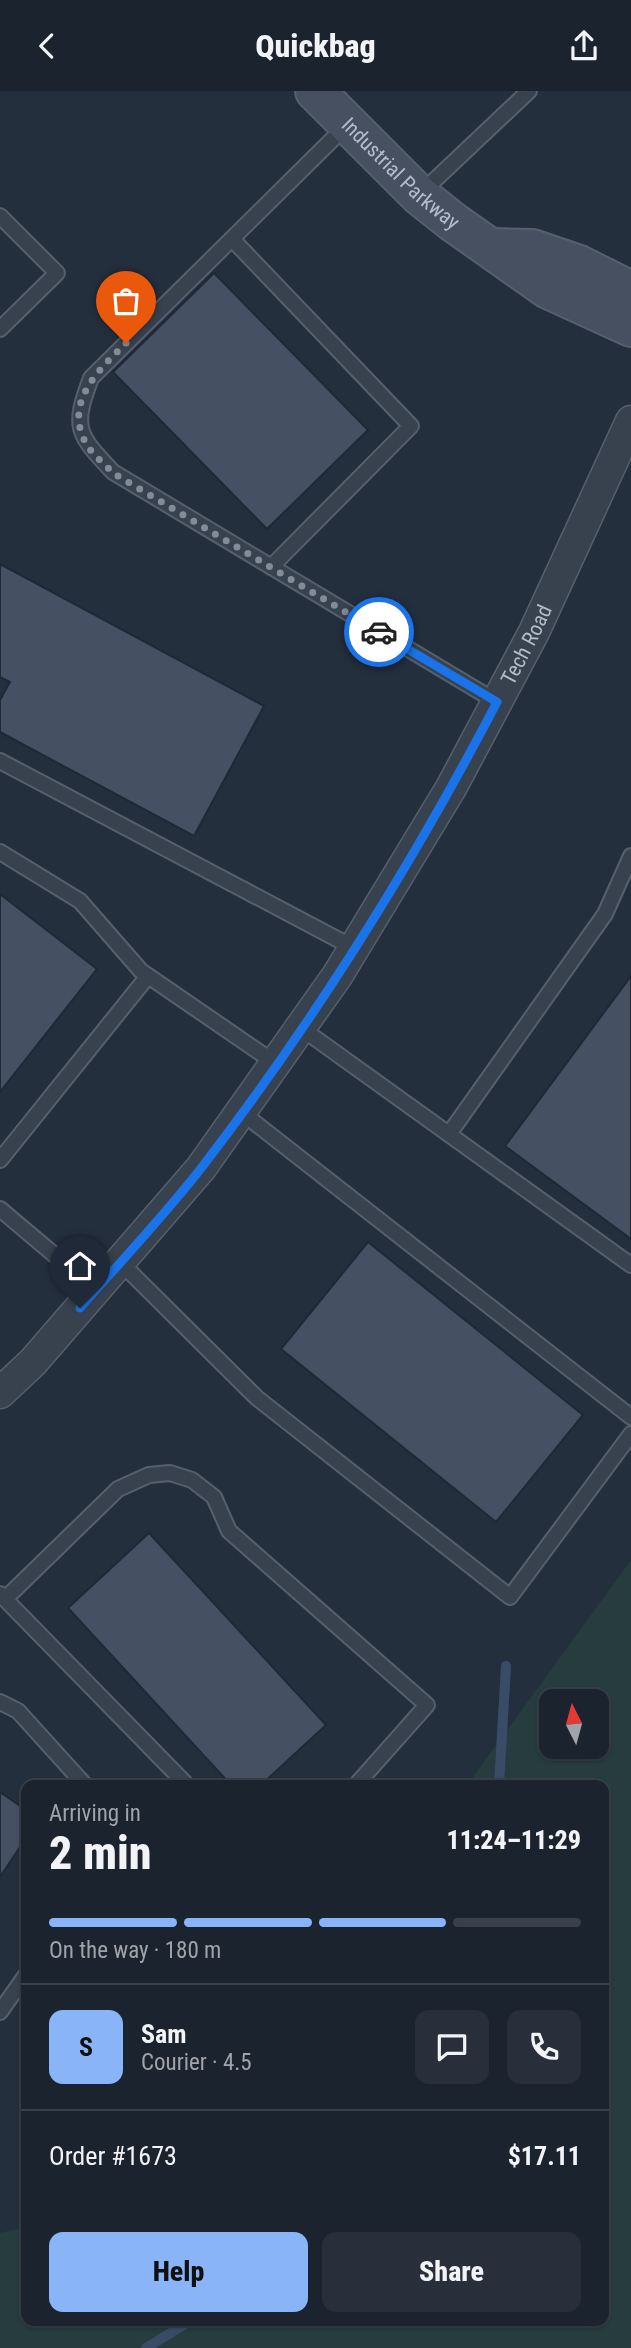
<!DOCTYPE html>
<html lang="en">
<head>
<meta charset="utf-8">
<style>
	body { margin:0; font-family:"Roboto Condensed",sans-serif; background:#282f3a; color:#f1f3f6; height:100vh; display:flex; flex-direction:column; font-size:26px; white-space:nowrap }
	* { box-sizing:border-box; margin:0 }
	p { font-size:23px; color:#a0a4aa }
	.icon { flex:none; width:38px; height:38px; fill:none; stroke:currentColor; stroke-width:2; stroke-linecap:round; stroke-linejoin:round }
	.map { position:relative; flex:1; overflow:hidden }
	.drawer { position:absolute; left:21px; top:1689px; width:588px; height:546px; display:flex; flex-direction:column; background:#1b232e; border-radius:14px; box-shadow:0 2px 5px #0004,0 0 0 2px #39404a }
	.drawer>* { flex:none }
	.needle { width:46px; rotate:354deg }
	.fabs { position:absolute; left:539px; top:1598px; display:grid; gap:14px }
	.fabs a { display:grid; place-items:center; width:70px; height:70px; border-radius:14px; background:#1b232e; box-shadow:0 2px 5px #0004,0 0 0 2px #39404a; font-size:35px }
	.pin { position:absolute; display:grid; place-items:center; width:60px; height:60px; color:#fff; margin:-72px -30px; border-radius:50% 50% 50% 0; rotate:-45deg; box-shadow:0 0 7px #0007 }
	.pin .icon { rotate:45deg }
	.courier { position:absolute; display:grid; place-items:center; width:70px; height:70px; margin:-35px; border:5px solid #1a73e8; border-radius:50%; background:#fff; color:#222; box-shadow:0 2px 9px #0007 }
	.summary em { font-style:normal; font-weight:800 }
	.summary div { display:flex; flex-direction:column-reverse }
	.summary { display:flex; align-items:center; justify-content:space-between; height:119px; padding:0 28px }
	h1 { font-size:46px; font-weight:800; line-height:52px }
	.bar { display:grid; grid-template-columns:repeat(4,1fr); gap:10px 7px; align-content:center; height:84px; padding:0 28px }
	.bar i { height:9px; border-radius:5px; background:#39404a }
	.bar .selected { background:#8ab4f8 }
	.bar p { grid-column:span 4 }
	.line { display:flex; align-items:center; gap:18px; padding:0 28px; border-top:2px solid #39404a }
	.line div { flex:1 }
	.round { display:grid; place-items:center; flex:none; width:74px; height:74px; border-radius:14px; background:#282f3a }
	.action { display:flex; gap:14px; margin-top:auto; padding:14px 28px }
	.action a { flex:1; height:80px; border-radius:14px; background:#8ab4f8; color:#111; font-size:28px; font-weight:800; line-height:80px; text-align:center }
	.action a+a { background:#282f3a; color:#f1f3f6 }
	header { display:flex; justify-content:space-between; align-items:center; height:91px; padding:0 28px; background:#1b232e; font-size:32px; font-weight:800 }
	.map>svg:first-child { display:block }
	.green { fill:#263c3f; fill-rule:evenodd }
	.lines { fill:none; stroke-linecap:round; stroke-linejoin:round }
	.stream { stroke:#394c67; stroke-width:10 }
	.building { fill:#455162; stroke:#1f2835; stroke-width:2 }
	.lane-casing { stroke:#565f6c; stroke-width:18 }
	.street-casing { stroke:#565f6c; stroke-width:33 }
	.secondary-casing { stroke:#565f6c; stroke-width:42 }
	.lane { stroke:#38414e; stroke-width:14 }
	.street { stroke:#38414e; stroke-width:30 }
	.secondary { stroke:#465061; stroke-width:38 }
	.done { stroke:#828b98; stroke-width:7; stroke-dasharray:0 12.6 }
	.route { stroke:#1a73e8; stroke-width:9 }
	.labels { text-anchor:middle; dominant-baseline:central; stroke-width:5; stroke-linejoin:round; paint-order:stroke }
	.street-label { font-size:21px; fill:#b4bcc9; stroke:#1d2633 }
</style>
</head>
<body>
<header><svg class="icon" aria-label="back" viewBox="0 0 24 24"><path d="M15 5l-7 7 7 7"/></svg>Quickbag<svg class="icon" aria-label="share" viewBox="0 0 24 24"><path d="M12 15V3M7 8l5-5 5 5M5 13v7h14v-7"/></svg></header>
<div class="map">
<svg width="631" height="2257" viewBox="0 0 631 2257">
	<rect width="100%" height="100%" fill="#242f3e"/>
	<path class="green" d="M631,1469V2257H0V2142L26,2136V2230H604V1694H467ZM551,1610H597V1656H551Z"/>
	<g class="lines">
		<path class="stream" d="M499,1694L506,1575
			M146,2257L190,2230"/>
	</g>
	<path class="building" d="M214,182L368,339L267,438L113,281Z
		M0,473L264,615L194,745L0,641V609L10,591L0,586Z
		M0,803L97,878L0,1001Z
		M631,885V1148L505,1055Z
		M368,1151L583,1324L496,1431L281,1258Z
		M149,1442L326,1634L261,1694H231L68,1517Z
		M0,1701L26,1719V1747L0,1786Z"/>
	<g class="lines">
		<g class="lane-casing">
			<path id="lane" d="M347,34L91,287C72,337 77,343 113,381L497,611
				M420,103L529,0
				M0,125L57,182L0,238
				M232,148L411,335L271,476
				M0,670L354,857
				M0,761L80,810L141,880L275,972
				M301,937L631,1174
				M241,1021L631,1326
				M449,1043L605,823L631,765
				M0,1069L148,885
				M0,1118L96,1199
				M120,1171L257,1307L510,1506L631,1343
				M0,1503L187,1694
				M5,1508L118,1398L149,1384L170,1382L192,1389L214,1406L229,1440L427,1614L356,1694
				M0,1611L18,1620L85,1694
				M0,1921L26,1884"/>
		</g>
		<g class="street-casing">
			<g id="street">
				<path id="s1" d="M0,1302L33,1271L201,1077L337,885L451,697L534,541L631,330"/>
			</g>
		</g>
		<g class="secondary-casing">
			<g id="secondary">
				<path id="s2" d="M315,0L419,104L453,131L548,198L631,236"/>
				<path d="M493,157L532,158L579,174L631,200"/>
			</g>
		</g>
		<use href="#lane" class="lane"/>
		<use href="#street" class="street"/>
		<use href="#secondary" class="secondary"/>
	</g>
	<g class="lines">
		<path class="done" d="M126,252C99,279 62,312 87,354C93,364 105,373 113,382L379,541"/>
		<path class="route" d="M80,1217C121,1170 164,1125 202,1076C312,933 413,772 497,611L379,541"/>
	</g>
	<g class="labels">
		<g class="street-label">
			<text stroke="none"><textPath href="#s2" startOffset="119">Industrial Parkway</textPath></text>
			<text stroke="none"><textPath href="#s1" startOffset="919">Tech Road</textPath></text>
		</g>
	</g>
</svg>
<div class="fabs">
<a><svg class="needle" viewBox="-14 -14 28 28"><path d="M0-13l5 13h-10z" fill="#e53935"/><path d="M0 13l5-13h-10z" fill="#a0a4aa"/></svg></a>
</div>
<div class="pin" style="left:126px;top:252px;background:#ea580c"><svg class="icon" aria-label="bag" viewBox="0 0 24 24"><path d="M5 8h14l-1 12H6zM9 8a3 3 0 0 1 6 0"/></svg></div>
<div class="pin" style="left:80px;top:1217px;background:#1f2937"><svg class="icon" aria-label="home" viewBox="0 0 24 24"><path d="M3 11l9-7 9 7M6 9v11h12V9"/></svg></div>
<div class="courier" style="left:379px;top:541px"><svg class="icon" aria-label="car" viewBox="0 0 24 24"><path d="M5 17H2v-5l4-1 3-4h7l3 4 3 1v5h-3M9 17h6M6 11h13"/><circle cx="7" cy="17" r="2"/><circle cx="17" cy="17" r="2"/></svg></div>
<section class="drawer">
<div class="summary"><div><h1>2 min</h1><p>Arriving in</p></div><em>11:24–11:29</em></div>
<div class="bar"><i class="selected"></i><i class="selected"></i><i class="selected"></i><i></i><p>On the way · 180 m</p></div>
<div class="line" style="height:126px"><b class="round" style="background:#8ab4f8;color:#111">S</b><div><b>Sam</b><p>Courier · 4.5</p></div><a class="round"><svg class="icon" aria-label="chat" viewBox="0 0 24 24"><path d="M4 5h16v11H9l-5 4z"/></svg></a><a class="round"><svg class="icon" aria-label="phone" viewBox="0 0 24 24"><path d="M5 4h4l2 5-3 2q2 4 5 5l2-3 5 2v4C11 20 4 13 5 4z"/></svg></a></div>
<div class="line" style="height:91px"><div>Order #1673</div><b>$17.11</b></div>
<div class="action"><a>Help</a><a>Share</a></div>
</section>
</div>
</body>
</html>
